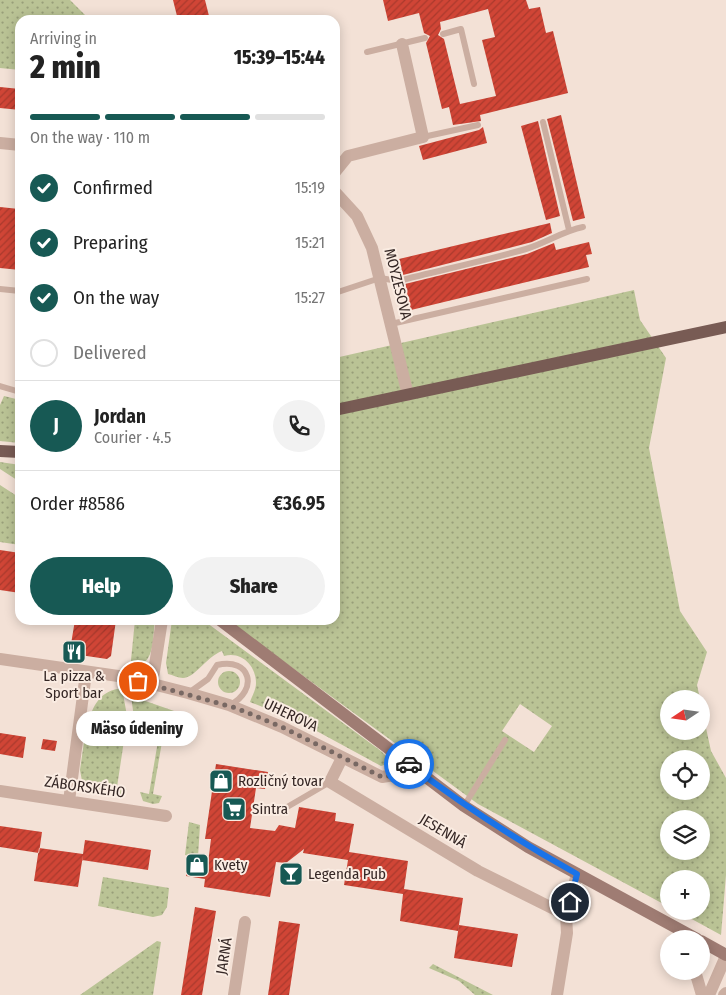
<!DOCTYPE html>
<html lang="en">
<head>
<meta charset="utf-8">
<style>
	body { margin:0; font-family:"Fira Sans Condensed",sans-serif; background:#f2f2f2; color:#222; height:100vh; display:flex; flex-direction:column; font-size:19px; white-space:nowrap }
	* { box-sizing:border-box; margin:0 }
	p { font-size:16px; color:#767676 }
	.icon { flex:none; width:28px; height:28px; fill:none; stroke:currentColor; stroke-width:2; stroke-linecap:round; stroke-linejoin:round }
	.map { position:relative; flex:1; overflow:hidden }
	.side { position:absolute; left:15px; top:15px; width:325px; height:610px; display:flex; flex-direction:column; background:#fff; border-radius:15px; box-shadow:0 2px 12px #0003 }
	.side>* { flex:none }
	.needle { width:32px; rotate:257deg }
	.fabs { position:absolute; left:660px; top:690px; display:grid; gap:10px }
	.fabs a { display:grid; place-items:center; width:50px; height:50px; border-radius:50%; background:#fff; box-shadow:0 2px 12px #0003; font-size:25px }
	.pin { position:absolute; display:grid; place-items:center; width:42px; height:42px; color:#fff; margin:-21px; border:2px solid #fff; border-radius:50%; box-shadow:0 1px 5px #0007 }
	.courier { position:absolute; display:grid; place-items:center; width:50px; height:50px; margin:-25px; border:4px solid #1a73e8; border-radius:50%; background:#fff; color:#222; box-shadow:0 1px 6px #0007 }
	.bubble { position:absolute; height:35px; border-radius:18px; background:#fff; box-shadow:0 2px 12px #0003; font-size:16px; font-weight:800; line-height:35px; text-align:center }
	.overview em { font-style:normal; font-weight:800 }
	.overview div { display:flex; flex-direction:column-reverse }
	.overview { display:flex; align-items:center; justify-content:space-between; height:85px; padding:0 15px }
	h1 { font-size:32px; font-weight:800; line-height:38px }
	.bar { display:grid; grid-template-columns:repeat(4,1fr); gap:8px 5px; align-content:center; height:60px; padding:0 15px }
	.bar i { height:6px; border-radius:4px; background:#e0e0e0 }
	.bar .on { background:#175954 }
	.bar p { grid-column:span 4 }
	.line { display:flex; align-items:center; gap:12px; padding:0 15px; border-top:1px solid #e0e0e0 }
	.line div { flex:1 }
	.round { display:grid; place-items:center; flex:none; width:52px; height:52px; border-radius:26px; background:#f2f2f2 }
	ol { padding:0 15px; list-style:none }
	li { display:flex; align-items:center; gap:15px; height:55px }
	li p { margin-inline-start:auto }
	li .icon { padding:5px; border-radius:50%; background:#175954; color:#fff; stroke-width:4 }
	li:last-child { color:#767676 }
	li i { width:28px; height:28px; border:2px solid #e0e0e0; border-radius:50% }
	.primary-button { display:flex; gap:10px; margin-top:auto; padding:10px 15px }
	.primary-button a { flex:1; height:58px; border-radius:30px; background:#175954; color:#fff; font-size:20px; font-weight:800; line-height:58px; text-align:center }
	.primary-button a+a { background:#f2f2f2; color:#222 }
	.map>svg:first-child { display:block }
	.grass { fill:url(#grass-dots); fill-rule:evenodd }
	.building { fill:url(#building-hatch); fill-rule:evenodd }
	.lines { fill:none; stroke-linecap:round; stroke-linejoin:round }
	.lane { stroke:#cbaea1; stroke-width:6 }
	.street { stroke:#cbaea1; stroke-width:12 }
	.secondary { stroke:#9f7c73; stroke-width:12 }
	.primary { stroke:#785b54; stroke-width:12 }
	.done { stroke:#786863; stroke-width:5; stroke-dasharray:0 9 }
	.route { stroke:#1a73e8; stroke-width:6 }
	.labels { text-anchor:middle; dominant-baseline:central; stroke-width:4; stroke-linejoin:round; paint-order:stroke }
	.street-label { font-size:15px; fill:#352725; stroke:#faece2 }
	.poi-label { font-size:15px; fill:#352725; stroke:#faece2; text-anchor:start }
</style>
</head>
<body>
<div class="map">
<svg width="726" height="995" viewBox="0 0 726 995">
	<defs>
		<pattern id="grass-dots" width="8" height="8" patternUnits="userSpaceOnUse" patternTransform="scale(1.25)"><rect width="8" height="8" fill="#bac395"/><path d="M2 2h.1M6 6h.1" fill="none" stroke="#989e79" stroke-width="1.8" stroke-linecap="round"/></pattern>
		<pattern id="building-hatch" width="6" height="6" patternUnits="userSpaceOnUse" patternTransform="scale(1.25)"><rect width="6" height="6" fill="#d04536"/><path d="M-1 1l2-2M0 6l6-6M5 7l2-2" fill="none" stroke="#aa3a2d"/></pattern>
	</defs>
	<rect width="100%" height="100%" fill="#f3e1d6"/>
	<path class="grass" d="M0,0H70L90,20H20V70L0,68Z
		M634,290L640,320L666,358L649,448L680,611L707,652L697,685L700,699H669V731H701V705L711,751L726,778V875L721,935L677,911H701V879H669V907L478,804L227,620H335V358ZM520,704L552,726L534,752L502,731ZM669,759H701V791H669ZM669,819H701V851H669Z
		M4,396L20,400V443L0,441V405Z
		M0,462L20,465V482L0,469Z
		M0,485L20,498V545L0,542Z
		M135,620H155C152,643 156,663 130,670Z
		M172,620H203L381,751L387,757V764L381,766L300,722L250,702C252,696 256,690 256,683C256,665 241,651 224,656L222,651C206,657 195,678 183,678C178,678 173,675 168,674L166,663Z
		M218 682a11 11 0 1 1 22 0a11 11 0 1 1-22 0Z
		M122,688L129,727L88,721C95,702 101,691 122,688Z
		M131,696L177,712L176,718L194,721L197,728L195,736L172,734V729L135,725Z
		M86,728L125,734L117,787L127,789L117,797L101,794L82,781L80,770Z
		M158,741L162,742L153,794L162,796L159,803L153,804L143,801L140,792L149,794Z
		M189,822L200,825L198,857L185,855Z
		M103,877L169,888L167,907L162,915L153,917L98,906Z
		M157,941L161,942L153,995H80Z
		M433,964L493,995H475L459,981L429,968Z"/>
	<path class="building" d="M173,0H205L210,20H178Z
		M383,0H526L529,9L540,7L546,33L553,31L568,93L480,115L481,121L453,125L449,107L442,109L426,43L430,36L424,33L419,13L388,21ZM488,9L495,37L482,40L496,96L460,104L444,39L438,35L441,29L440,22Z
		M0,87L20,89V110L0,108Z
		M561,115L585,218L573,221L547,119Z
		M538,121L560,216L546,220L521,126Z
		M483,127L487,143L423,160L419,146L479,130Z
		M0,207L19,209L20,270L0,268Z
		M550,223L552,233L532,242L403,275L399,259Z
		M589,242L592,254L586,255L589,267L411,310L405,284L527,254L554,243L556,250Z
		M0,550L20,553V593L0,590Z
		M75,620H116L111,656L107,659L73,654L70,650Z
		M0,733L26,737L23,758L0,754Z
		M43,739L57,741L55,751L41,749Z
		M216,764L268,772L265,789L256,788L250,828L275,831L279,825L295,828L299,807L336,813L335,821L354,824L349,852L408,861L404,889L463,898L458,931L400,921L403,894L344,885L348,860L303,853L304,849L286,863L276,862L270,897L204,887L205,879L186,876L188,860L208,863L211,839H205Z
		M0,826L42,832L39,853L0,847Z
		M85,840L151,850L148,870L82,860L83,855L78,887L34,881L39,848L83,854Z
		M195,907L216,911L202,995H181Z
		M279,921L300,924L297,942L289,995H268Z
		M459,925L518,934L512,967L454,958Z"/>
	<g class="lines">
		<path class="lane" d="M443,34L461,29L474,84
			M367,52L425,38
			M543,122L569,230
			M423,137L478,125
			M0,289L20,291
			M335,293L380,278L398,281C441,270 484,261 526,249C546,243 563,231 583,227
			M391,324L587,279
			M0,386L20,392
			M190,692L208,679L217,665C251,657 259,690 230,705
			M464,806L505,740
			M261,807L282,810L330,782"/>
		<path class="street" d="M0,143L20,145
			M335,172L348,156L423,137L402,44
			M335,192L357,216L372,248L408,395
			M0,659L125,677L188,693L229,705L282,727L382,777L400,774L409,764
			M152,684L162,620
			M342,758L330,782L478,871L566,915
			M0,791L166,816
			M69,801L86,673
			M695,971L702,995
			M234,995L245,922
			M557,995L567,933L566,915L577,874
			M709,995L726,956
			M724,995L726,993"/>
		<path class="secondary" d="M220,620L464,806L528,847L697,939
			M701,941L726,955"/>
		<path class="primary" d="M335,410L726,327
			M0,451L20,452"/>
	</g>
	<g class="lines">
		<path class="done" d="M138,681L236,708L282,727L382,777L400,774L409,764"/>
		<path class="route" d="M409,764C463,805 518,841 577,874L570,902"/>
	</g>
	<defs>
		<g id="restaurant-square" transform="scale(1.25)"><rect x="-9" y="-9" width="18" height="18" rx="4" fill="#175954" stroke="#faece2"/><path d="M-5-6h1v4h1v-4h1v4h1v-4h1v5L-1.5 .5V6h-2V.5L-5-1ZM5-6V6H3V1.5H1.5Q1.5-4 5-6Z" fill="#fff"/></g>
		<g id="shop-square" transform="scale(1.25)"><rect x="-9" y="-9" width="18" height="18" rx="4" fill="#175954" stroke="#faece2"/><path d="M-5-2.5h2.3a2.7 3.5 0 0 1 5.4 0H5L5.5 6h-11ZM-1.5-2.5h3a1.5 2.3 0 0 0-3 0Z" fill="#fff"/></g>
		<g id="supermarket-square" transform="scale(1.25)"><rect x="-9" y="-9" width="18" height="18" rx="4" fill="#175954" stroke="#faece2"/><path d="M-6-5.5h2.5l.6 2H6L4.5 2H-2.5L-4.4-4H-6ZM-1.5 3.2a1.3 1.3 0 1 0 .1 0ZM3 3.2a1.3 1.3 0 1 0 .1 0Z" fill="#fff"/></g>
		<g id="bar-square" transform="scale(1.25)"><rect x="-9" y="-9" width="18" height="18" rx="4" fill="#175954" stroke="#faece2"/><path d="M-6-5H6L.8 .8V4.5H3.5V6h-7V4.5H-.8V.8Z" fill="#fff"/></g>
	</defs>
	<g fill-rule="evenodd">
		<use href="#restaurant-square" x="74" y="652"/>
		<use href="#shop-square" x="221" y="781"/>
		<use href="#supermarket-square" x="234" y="809"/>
		<use href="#shop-square" x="197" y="865"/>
		<use href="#bar-square" x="291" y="874"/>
	</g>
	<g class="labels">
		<g class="street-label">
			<text transform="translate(398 284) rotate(76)">MOYZESOVA</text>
			<text transform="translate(291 715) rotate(25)">UHEROVA</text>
			<text transform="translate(85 787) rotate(8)">ZÁBORSKÉHO</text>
			<text transform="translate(443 831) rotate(31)">JESENNÁ</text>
			<text transform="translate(224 956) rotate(-81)">JARNÁ</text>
		</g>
		<g class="poi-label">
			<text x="74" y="676" text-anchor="middle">La pizza &amp;<tspan x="74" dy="17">Sport bar</tspan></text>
			<text x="238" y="781">Rozličný tovar</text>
			<text x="252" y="809">Sintra</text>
			<text x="214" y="865">Kvety</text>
			<text x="308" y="874">Legenda Pub</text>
		</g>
	</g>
</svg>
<div class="fabs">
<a><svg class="needle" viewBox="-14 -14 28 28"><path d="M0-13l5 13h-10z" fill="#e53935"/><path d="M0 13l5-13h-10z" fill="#767676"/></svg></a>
<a><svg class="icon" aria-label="locate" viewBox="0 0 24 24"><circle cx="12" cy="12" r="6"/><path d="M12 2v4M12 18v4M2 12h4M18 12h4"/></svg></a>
<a><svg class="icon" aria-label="layers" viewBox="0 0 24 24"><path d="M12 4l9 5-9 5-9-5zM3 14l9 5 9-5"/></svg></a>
<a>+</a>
<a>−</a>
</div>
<div class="pin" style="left:138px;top:681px;background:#ea580c"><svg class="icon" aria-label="bag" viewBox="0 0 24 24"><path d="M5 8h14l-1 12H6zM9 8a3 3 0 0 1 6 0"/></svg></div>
<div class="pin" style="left:570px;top:902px;background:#1f2937"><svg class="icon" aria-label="home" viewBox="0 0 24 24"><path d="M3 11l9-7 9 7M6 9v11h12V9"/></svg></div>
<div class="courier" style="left:409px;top:764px"><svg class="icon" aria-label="car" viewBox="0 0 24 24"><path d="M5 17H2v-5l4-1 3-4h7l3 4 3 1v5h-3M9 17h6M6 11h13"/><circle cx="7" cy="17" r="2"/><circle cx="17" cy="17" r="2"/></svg></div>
<div class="bubble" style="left:76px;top:711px;width:122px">Mäso údeniny</div>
<section class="side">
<div class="overview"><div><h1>2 min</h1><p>Arriving in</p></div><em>15:39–15:44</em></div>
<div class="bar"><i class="on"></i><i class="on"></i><i class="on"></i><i></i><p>On the way · 110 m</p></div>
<ol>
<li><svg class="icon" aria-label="check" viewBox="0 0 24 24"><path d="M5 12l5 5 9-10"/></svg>Confirmed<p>15:19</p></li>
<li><svg class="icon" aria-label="check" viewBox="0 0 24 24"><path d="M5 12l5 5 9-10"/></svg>Preparing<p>15:21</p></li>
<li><svg class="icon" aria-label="check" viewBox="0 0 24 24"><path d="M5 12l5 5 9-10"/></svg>On the way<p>15:27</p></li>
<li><i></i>Delivered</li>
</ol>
<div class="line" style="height:90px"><b class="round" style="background:#175954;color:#fff">J</b><div><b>Jordan</b><p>Courier · 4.5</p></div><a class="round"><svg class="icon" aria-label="phone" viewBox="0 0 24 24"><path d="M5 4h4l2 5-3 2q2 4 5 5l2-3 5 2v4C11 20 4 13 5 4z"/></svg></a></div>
<div class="line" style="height:65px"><div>Order #8586</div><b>€36.95</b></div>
<div class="primary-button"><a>Help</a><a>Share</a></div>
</section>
</div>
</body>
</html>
